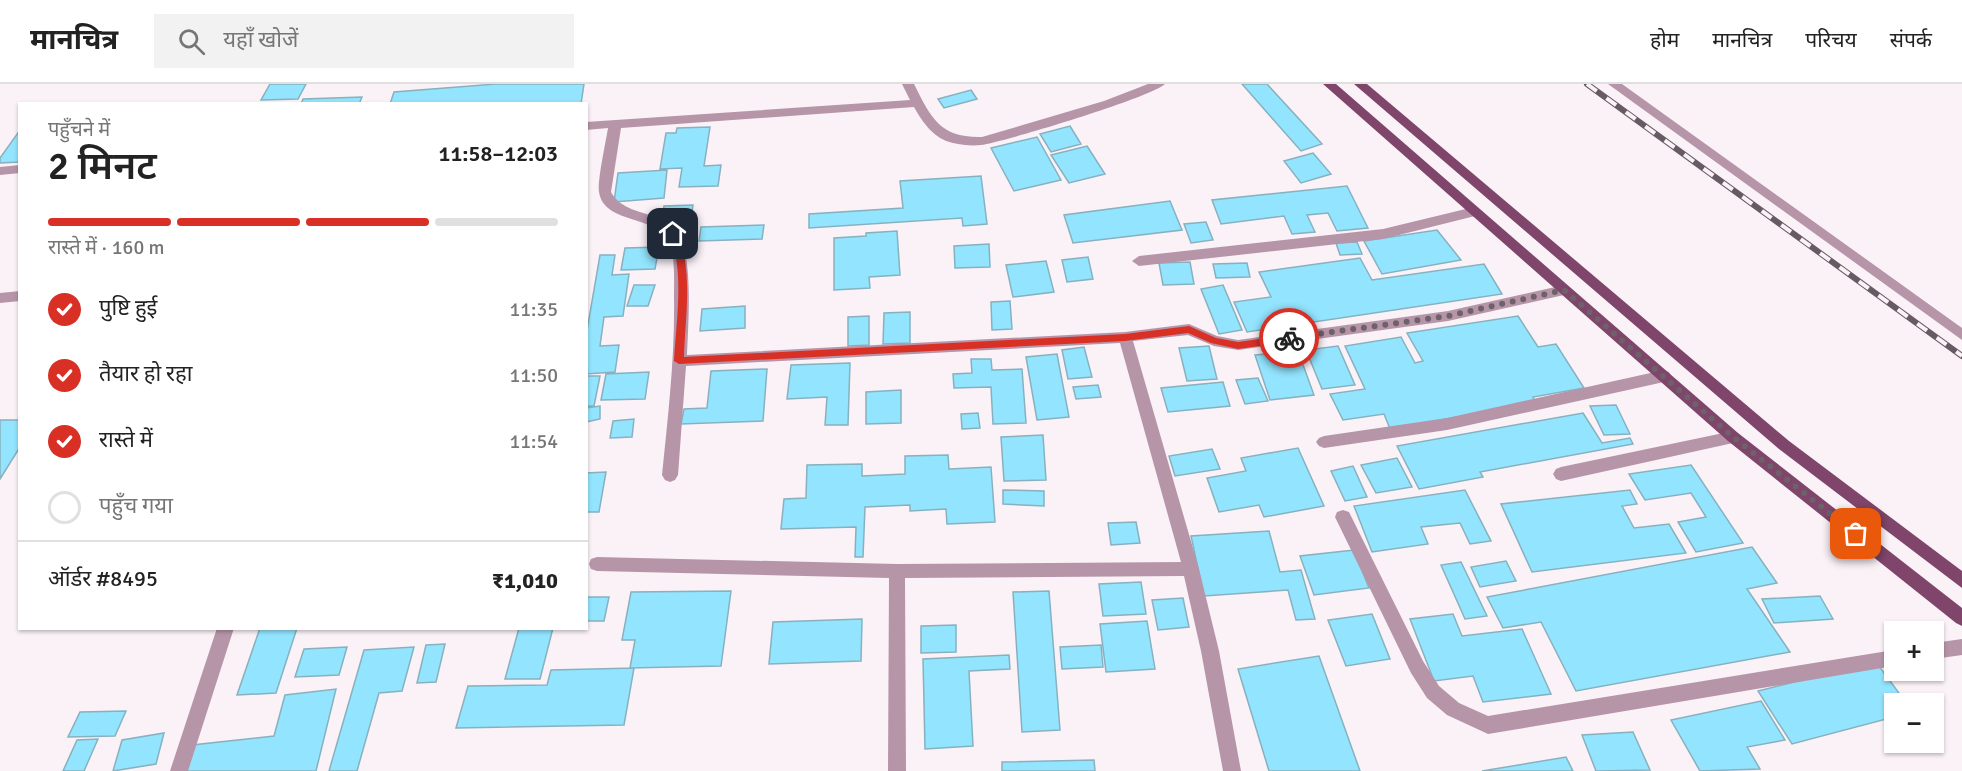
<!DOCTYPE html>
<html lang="hi">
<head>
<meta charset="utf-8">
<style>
	body { margin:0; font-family:Signika,"Noto Sans Devanagari",sans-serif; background:#f2f2f2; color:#222; height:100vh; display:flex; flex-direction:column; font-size:22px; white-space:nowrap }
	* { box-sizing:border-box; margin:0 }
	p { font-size:20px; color:#767676 }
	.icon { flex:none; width:33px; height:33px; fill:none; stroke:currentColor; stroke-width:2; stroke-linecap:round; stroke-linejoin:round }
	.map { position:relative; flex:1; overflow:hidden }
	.drawer { position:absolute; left:18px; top:18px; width:570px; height:528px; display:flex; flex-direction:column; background:#fff; border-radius:0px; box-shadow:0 2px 4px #0004 }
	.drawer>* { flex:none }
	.buttons { position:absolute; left:1884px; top:537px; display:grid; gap:12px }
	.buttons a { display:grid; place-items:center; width:60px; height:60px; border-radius:0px; background:#fff; box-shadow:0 2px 4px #0004; font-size:30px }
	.pin { position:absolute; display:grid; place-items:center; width:51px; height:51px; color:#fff; margin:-26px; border-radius:12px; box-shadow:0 3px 9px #0006 }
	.courier { position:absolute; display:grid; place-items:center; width:60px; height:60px; margin:-30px; border:4px solid #d93025; border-radius:50%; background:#fff; color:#222; box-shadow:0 2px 8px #0007 }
	.head em { font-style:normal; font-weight:600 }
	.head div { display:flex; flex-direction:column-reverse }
	.head { display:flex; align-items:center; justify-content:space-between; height:102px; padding:0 30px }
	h1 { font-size:39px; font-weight:600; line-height:45px }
	.bar { display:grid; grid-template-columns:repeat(4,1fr); gap:9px 6px; align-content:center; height:72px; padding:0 30px }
	.bar i { height:8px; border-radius:4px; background:#e0e0e0 }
	.bar .current { background:#d93025 }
	.bar p { grid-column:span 4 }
	.line { display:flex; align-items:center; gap:15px; padding:0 30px; border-top:2px solid #e0e0e0 }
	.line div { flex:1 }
	ol { padding:0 30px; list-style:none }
	li { display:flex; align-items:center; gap:18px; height:66px }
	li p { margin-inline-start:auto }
	li .icon { padding:6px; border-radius:50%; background:#d93025; color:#fff; stroke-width:4 }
	li:last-child { color:#767676 }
	li i { width:33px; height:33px; border:3px solid #e0e0e0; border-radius:50% }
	header { display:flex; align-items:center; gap:36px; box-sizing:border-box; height:84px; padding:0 30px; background:#fff; border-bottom:2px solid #e0e0e0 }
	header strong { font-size:28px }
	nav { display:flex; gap:33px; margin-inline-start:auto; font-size:21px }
	.search { width:420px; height:54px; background:#f2f2f2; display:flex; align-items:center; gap:15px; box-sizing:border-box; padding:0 21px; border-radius:0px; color:#767676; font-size:22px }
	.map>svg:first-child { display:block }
	.building { fill:#93e4fe; stroke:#87b1bf; stroke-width:1.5 }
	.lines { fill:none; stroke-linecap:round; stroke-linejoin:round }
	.minor { fill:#b795a9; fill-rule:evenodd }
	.major { fill:#7f456a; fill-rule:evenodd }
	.rail-casing { stroke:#665b62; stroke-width:6 }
	.rail { stroke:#faf2f7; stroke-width:4; stroke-dasharray:12; stroke-linecap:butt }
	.route { fill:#d93025 }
	.done { stroke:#6d6269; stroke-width:6; stroke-dasharray:0 10.8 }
</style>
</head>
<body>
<header>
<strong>मानचित्र</strong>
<div class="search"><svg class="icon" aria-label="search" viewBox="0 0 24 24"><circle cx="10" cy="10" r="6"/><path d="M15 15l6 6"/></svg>यहाँ खोजें</div>
<nav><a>होम</a><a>मानचित्र</a><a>परिचय</a><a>संपर्क</a></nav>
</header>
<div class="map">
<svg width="1962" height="687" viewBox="0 0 1962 687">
	<rect width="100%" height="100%" fill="#faf2f7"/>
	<path class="building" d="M270,0H306L298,15L261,16Z
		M496,0H584L581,20H390L394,8Z
		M1242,0H1267L1322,60L1301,67Z
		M971,6L977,15L944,24L938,15Z
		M362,13L359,20H301L303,15Z
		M1070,42L1081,60L1051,68L1040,50Z
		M710,43L704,82L721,81L718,102L679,103L682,84L660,85L666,49H676L677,44Z
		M20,46V78L0,79V74Z
		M1037,53L1061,96L1014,107L991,64Z
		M1087,62L1105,90L1069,99L1051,71Z
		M1313,69L1331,90L1301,99L1284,77Z
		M667,86L664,114L614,118L618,89Z
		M981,92L987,140L963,142L962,134L809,144V130L903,124L900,97Z
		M1347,102L1368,144L1337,147L1328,129L1307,131L1315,148L1292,150L1284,132L1221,140L1212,116Z
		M1170,117L1182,146L1073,159L1064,131Z
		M693,121L691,135L662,137L664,122Z
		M1206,138L1213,156L1191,159L1184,140Z
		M764,141L762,155L699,157L701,143Z
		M1437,146L1461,176L1382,190L1364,157Z
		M897,147L900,191L869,193L870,204L834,206V154L866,152V149Z
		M1357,158L1362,170L1340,171L1336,159Z
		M989,160L990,183L955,184L954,162Z
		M659,163L655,185L621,186L625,164Z
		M600,171H615L612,191L629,190L623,232L604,233L600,262L619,261L615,288L586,290V252Z
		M1088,173L1093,195L1067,198L1062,176Z
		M1360,174L1372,196L1484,180L1502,210L1247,248L1234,218L1271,213L1259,188Z
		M1046,177L1054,208L1013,213L1006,181Z
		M1190,178L1194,200L1163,201L1159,179Z
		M1247,179L1250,193L1216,194L1213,180Z
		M634,201H655L648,222H627Z
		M1223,201L1242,246L1219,250L1201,205Z
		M1010,217L1012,245L992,246L991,218Z
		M745,222V244L700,247L702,225Z
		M910,228V259L883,260L884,229Z
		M869,232V261L848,262V233Z
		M1518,232L1538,263L1556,260L1584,304L1533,313L1536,319L1390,345L1384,330L1343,336L1330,310L1365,305L1345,262L1401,253L1415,279L1423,277L1407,249Z
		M1209,262L1217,295L1187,297L1179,264Z
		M1338,262L1355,301L1322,305L1306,266Z
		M1084,263L1092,293L1068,295L1062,266Z
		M1298,267L1314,311L1270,316L1255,271Z
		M1057,270L1069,333L1037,336L1026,273Z
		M971,275H991L992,286L1022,285L1026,339L993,340L991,303L954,304L953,290L972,289Z
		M850,279L848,341H825L827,313L787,315L791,281Z
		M767,285L763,337L681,340L684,325L707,324L711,287Z
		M649,288L645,315L601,316L606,290Z
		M586,292H600L594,322H586Z
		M1258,294L1268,317L1245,320L1236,296Z
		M1223,298L1230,322L1168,328L1161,304Z
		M1098,301L1101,313L1076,315L1073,303Z
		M901,306V339L866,340V308Z
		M1616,321L1630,350L1604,351L1590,322Z
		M600,322V335L586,338V324Z
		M978,329L980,344L962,345L961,330Z
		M1583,329L1602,359L1630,354L1633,360L1480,388L1483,393L1419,405L1397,362Z
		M634,335L632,353L610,354L613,337Z
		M0,336H20V363L0,395Z
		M1043,351L1046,396L1004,397L1001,353Z
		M1298,364L1324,422L1264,433L1259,421L1219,428L1207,394L1246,387L1241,374Z
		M1212,365L1220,385L1175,392L1169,372Z
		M948,371L949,385L991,383L995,438L947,440L946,425L910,427V421L865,423L863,473H855L856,443L781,445L784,415L806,414L807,381L862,380V392L905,390V372Z
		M1397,374L1412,403L1376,409L1361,381Z
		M1691,381L1743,459L1696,468L1678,438L1706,433L1691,409L1645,416L1629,390Z
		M1353,382L1367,413L1345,417L1331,387Z
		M606,388L599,428H586V389Z
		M1003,406L1044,407V422L1003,420Z
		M1465,406L1491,457L1470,460L1460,439L1421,443L1428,460L1372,468L1354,422Z
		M1630,406L1637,420L1622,422L1634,444L1669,440L1686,469L1532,488L1501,420Z
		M1136,438L1140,459L1111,461L1108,439Z
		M1269,447L1280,488L1301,486L1315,535L1296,536L1288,506L1204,512L1191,452Z
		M1752,463L1777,499L1747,505L1790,568L1576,607L1541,538L1503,544L1487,513Z
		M1354,466L1369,504L1314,511L1300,472Z
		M1506,477L1516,497L1480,503L1471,483Z
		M1461,478L1487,532L1465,535L1441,481Z
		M1141,498L1146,530L1103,532L1099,500Z
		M731,507L721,582L630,584L635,556H622L631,508Z
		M1049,507L1060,646L1022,648L1013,508Z
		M1820,512L1833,535L1774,539L1762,515Z
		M586,513H609L604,537H586Z
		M1183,514L1189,543L1158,546L1152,516Z
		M1372,530L1390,575L1346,582L1328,536Z
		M1453,530L1462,552L1522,545L1551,610L1483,618L1473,592L1434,597L1410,535Z
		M862,535L861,577L769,580L773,538Z
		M1147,537L1155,585L1106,588L1100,540Z
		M956,541V568L921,569V542Z
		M260,544H297L276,609L237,611Z
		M519,544H553L540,595H505Z
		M445,560L436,598L417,599L426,561Z
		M1101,561L1103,583L1062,585L1060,563Z
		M347,563L339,591L295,593L304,565Z
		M414,563L402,607L379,609L357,687H329L364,566Z
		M1009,571L1010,585L969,587L973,662L925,665L923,575Z
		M1319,572L1360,687H1269L1238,585Z
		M1876,578L1907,620H1894V633L1792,660L1758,607Z
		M634,584L624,641L456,644L468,602L547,601L551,586Z
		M336,605L316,687H184L192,661L274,652L285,611Z
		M1761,617L1785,656L1747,663L1760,685L1700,687L1671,636Z
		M126,627L115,652L68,653L80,628Z
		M1633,648L1650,686L1596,687L1582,651Z
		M164,649L156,680L113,687L122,656Z
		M98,655L84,687H63L77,656Z
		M1566,673L1573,687H1482Z
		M1094,676L1095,687H1002V678Z"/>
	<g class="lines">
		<path class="minor" d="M902,0H914C931,34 940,54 982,53L1104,17L1148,0H1165C1152,13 1004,58 981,61C972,62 962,61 953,59C934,55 923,39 914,23L621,44L611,108C621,126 641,127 658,134C665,137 673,141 677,147C694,171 688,242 687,271L1125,248L1189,240L1217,252L1238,256L1448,227L1564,201L1571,206L1564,211L1448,237L1238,266L1214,262L1188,251L1133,257L1199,485L1219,567L1241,687H1223L1201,567L1184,492L905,494L906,687H888L889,494L597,487L591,485L589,480L591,475L597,473L897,480L1181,478L1120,259L686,282L678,391L675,396L670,398L665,396L662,391C668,332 675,273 674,213C674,197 675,179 671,163C661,129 604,142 599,108C597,98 606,57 608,44L586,46V38L910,16Z
			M1608,0H1622L1962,244V256Z
			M20,81V89L0,91V83Z
			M1474,123L1480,128L1479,131L1383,155L1139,182L1132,177L1139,172L1383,145Z
			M20,207V217L0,219V209Z
			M1664,286L1669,288L1671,292L1669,296L1664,298L1447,346L1324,364L1319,362L1316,358L1319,354L1324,352L1447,334Z
			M1733,347L1738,349L1741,353L1738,357L1733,359L1561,397L1556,395L1553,390L1556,385L1561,383Z
			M1343,426L1349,428L1423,577L1439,602L1459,619L1488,632L1894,566V582L1488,650L1447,631L1427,614L1411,589L1335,433L1337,428Z
			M217,544H234L188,687H170Z
			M1962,555V571L1934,575V559Z"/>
		<path class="major" d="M1323,0H1336L1738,349L1962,524V542L1956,539L1728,357Z
			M1354,0H1367L1789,357L1962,487V504L1779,365Z"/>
		<g class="rail-casing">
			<path id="rail" d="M1587,0L1962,272"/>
		</g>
		<use href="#rail" class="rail"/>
	</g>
	<path class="route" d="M673,147L676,148C694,182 685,235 684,273L1125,250L1189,242L1216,254L1238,258L1289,251L1294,254L1289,258L1238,265L1211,259L1188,249L1125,257L679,280L674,277C676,238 685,185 669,150Z"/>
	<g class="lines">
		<path class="done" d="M1289,254L1448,232L1564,206L1733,353L1856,450"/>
	</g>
</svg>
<div class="buttons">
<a>+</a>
<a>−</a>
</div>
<div class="pin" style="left:1856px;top:450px;background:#ea580c"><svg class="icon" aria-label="bag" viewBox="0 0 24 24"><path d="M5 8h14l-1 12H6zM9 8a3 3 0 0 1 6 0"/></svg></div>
<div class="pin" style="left:673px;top:150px;background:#1f2937"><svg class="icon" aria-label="home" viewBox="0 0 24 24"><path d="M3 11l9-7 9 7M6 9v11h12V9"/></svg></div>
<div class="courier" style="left:1289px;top:254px"><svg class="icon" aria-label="bike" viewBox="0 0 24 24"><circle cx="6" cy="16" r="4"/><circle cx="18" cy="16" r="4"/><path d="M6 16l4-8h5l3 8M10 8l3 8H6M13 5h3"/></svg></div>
<section class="drawer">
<div class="head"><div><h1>2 मिनट</h1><p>पहुँचने में</p></div><em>11:58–12:03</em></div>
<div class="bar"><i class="current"></i><i class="current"></i><i class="current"></i><i></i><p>रास्ते में · 160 m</p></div>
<ol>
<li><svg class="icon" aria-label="check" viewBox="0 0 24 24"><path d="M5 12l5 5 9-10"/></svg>पुष्टि हुई<p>11:35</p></li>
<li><svg class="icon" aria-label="check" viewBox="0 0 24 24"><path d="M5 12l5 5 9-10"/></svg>तैयार हो रहा<p>11:50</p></li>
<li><svg class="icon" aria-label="check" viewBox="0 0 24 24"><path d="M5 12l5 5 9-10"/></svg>रास्ते में<p>11:54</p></li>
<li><i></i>पहुँच गया</li>
</ol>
<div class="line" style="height:78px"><div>ऑर्डर #8495</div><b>₹1,010</b></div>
</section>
</div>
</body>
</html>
